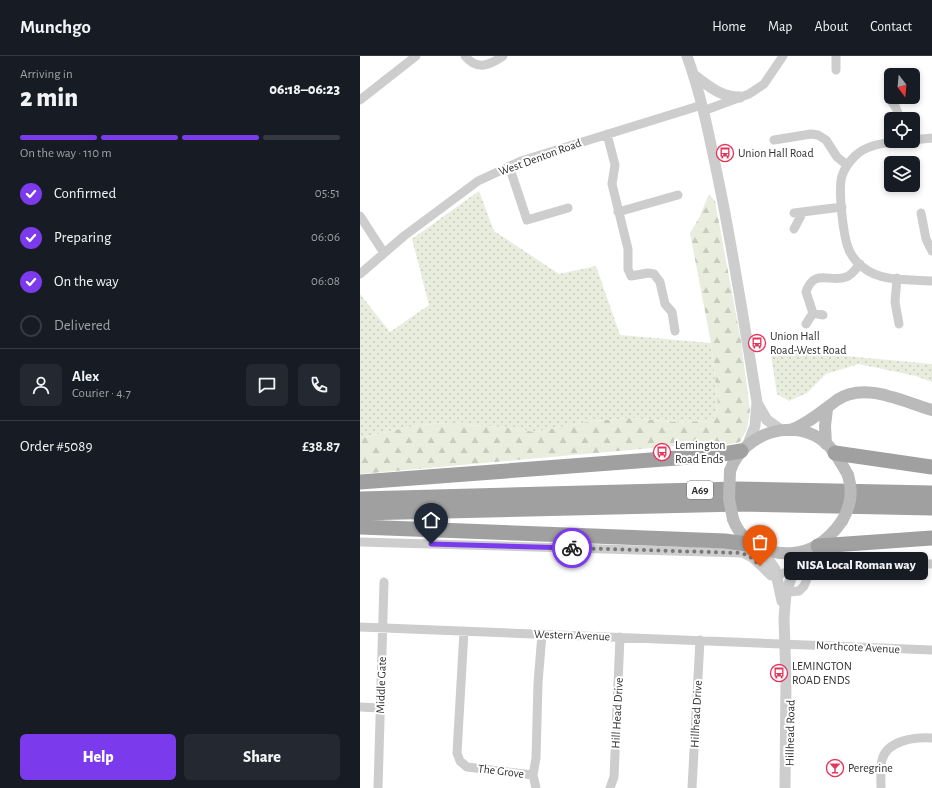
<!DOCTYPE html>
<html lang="en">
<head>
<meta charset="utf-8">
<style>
	body { margin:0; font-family:"Alegreya Sans",sans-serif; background:#242831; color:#f1f3f6; height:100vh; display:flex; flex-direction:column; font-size:15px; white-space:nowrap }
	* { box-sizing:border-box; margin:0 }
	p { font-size:13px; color:#9ea1a6 }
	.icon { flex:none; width:22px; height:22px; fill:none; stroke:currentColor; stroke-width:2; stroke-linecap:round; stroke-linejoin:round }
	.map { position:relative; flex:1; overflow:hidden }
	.details { display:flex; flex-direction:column; background:#171b24; width:360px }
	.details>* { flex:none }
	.needle { width:26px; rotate:164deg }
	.tools { position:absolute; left:524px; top:12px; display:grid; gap:8px }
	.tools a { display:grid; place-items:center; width:36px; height:36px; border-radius:6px; background:#171b24; box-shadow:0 2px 6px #0003; font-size:20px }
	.pin { position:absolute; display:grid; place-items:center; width:34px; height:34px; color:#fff; margin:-41px -17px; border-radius:50% 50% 50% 0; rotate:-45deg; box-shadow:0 0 4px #0007 }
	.pin .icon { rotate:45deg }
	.courier { position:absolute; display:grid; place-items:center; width:40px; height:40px; margin:-20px; border:3px solid #7c3aed; border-radius:50%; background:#fff; color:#222; box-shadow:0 1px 5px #0007 }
	.bubble { position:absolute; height:28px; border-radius:6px; background:#171b24; box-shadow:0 2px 6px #0003; font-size:13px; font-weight:800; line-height:28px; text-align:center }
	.overview em { font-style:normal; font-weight:800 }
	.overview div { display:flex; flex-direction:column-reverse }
	.overview { display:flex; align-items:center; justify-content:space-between; height:68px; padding:0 20px }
	h1 { font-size:26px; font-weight:800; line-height:30px }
	.bar { display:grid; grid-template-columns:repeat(4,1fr); gap:6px 4px; align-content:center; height:48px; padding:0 20px }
	.bar i { height:5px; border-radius:3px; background:#363941 }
	.bar .active { background:#7c3aed }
	.bar p { grid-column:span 4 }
	.line { display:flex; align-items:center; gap:10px; padding:0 20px; border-top:1px solid #363941 }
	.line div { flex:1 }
	.round { display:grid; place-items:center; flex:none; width:42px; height:42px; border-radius:6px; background:#242831 }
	ol { padding:0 20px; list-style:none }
	li { display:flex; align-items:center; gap:12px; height:44px }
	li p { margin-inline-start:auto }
	li .icon { padding:4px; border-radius:50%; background:#7c3aed; color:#fff; stroke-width:4 }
	li:last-child { color:#9ea1a6 }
	li i { width:22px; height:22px; border:2px solid #363941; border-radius:50% }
	.primary-button { display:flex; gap:8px; margin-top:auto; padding:8px 20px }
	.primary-button a { flex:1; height:46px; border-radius:6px; background:#7c3aed; color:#fff; font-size:16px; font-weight:800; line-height:46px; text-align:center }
	.primary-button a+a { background:#242831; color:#f1f3f6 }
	header { display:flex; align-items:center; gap:24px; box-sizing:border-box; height:56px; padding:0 20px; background:#171b24; border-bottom:1px solid #363941 }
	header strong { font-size:19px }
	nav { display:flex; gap:22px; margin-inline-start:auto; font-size:14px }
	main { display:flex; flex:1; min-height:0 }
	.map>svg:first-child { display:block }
	.grass { fill:url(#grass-dots) }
	.forest { fill:url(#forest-firs) }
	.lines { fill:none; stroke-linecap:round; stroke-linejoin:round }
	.minor { stroke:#cdcdcd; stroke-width:9 }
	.tertiary { stroke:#cdcdcd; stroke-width:11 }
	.secondary { stroke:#bababa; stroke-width:12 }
	.trunk { stroke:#a0a0a0; stroke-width:15 }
	.secondary-bridge { stroke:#bababa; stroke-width:12 }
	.done { stroke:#787878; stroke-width:4; stroke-dasharray:0 7.2 }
	.route { stroke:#7c3aed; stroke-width:5 }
	.labels { text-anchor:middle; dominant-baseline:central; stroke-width:4; stroke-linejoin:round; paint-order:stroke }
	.shield { fill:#fff; stroke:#6e6e6e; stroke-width:1 }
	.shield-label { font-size:11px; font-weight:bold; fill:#303030 }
	.poi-label { font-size:12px; fill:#303030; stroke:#fff; text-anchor:start }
	.street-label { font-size:12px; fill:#303030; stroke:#fff }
</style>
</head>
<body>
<header>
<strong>Munchgo</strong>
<nav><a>Home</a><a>Map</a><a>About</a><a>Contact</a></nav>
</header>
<main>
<section class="details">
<div class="overview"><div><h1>2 min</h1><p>Arriving in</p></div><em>06:18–06:23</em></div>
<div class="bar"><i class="active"></i><i class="active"></i><i class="active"></i><i></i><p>On the way · 110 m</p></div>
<ol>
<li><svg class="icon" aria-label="check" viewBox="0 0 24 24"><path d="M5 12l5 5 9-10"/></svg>Confirmed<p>05:51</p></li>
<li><svg class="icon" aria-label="check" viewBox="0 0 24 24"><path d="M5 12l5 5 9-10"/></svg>Preparing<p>06:06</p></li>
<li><svg class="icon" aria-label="check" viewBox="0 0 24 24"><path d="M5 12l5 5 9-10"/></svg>On the way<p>06:08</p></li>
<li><i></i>Delivered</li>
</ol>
<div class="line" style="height:72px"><a class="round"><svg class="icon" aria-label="person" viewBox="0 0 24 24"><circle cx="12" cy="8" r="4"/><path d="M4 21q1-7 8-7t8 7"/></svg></a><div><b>Alex</b><p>Courier · 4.7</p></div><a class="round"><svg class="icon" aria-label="chat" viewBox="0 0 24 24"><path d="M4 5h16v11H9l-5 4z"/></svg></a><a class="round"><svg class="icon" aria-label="phone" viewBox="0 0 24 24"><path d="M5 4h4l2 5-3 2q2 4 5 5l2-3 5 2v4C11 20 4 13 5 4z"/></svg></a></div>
<div class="line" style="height:52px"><div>Order #5089</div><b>£38.87</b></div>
<div class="primary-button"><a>Help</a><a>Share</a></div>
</section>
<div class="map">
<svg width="572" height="732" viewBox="0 0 572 732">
	<defs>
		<pattern id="grass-dots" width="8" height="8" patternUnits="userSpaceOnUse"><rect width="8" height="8" fill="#e8edde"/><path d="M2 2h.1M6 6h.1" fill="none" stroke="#c7ccbf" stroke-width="1.8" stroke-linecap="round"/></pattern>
		<pattern id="forest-firs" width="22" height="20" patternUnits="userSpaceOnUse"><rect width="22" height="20" fill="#e8edde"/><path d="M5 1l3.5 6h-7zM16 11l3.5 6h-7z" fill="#c7ccbf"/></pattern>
	</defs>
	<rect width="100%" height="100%" fill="#fff"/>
	<path class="grass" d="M119,135L134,175L199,218L236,210L260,279L351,287L358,348L353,365L312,366L272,362L233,365L175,376L141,371L109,369L100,366L59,369L0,382V238L30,276L69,249L52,183Z
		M410,293L572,308V326L556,320L499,308L466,318L447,337L429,345L417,338Z"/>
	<path class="forest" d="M349,138L355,145L381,285L390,354L387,373L380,386L357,391L315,390L0,418V382L59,369L100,366L109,369L141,371L175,376L233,365L272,362L312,366L353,365L358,348L351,287L330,177L339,162Z"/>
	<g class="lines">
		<path class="minor" d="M105,0C117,15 130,9 143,0
			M476,14V0
			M531,41L530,43L536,52L540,63
			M0,44L56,0
			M343,55L389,38L404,28L423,0
			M247,78L255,109L252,128L268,193V213L271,220L288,217L294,218L300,226L305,248L312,256L315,275
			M414,84L451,78L458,79L466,84L477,101L487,109
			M553,84L572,82
			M541,85C526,87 507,88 495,100C490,105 484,113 482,120C478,133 483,183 490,196C493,202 498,208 504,212C521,226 550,223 572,225
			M149,110L167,164L208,152
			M258,156L318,139
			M434,157L482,151
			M561,157L566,183L572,195
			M0,160L24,197
			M434,173L443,156
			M0,218L44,180L118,125L161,105L342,49
			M537,222L535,246L539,268
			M453,257L446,236C454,212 470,227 486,221C492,219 496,213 500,208
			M446,268L453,257L463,259
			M0,486L382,497L392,502L411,520H416L434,513
			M421,537L439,535L444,530L454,506L463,503L572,508
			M0,571L572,594
			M104,575L97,697L100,705L107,711L173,719L176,702L178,627L182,578
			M0,651L20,652
			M173,719L176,732
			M18,732L24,526
			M250,732L254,721L260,581
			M332,732L340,584
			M521,732C521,723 520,712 522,704C527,684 555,681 572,682"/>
		<path class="tertiary" d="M327,0C342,41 350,84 359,127C374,200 385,273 397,346L395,370L388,388
			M335,20C350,31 361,41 380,41
			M397,347L407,364L421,374
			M400,491L415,513L422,545
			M425,732L426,623L424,562L426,537L434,513L453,492"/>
		<path class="secondary" d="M431,374C449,367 462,355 477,344C505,325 543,346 572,354
			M466,388L465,370L467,353
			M370,415C383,377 435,359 467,388C476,397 482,408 488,419
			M373,463C384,495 428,506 456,490C467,484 475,475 482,465"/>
		<path class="trunk" d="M475,397L572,411
			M0,426L357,399L381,395
			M0,443L377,433L572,437
			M0,457L381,448L572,452
			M0,471L365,485L395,489
			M458,490L572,482"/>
		<path class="secondary-bridge" d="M370,415L369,443L373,463
			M482,465C491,449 493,436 488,419"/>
	</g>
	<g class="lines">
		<path class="done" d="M212,492L382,497L392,502L400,510"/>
		<path class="route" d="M71,488L212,492"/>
	</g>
	<defs>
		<g id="bus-ring" transform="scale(0.9)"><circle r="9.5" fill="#fff" stroke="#e3365d" stroke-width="1.5"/><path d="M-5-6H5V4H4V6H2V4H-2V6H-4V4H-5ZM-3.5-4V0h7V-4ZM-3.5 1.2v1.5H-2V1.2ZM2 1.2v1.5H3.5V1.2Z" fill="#e3365d"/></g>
		<g id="bar-ring" transform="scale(0.9)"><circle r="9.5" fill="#fff" stroke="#e3365d" stroke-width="1.5"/><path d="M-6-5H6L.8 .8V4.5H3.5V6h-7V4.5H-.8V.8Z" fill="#e3365d"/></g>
	</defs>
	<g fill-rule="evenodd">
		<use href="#bus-ring" x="365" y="97"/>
		<use href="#bus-ring" x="397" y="287"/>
		<use href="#bus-ring" x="302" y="396"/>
		<use href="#bus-ring" x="419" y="617"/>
		<use href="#bar-ring" x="475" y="712"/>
	</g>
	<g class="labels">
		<rect class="shield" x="327" y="425" width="26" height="18" rx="3"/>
		<g class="shield-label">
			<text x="340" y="434">A69</text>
		</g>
		<g class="poi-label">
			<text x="378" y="97">Union Hall Road</text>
			<text x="410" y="280">Union Hall<tspan x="410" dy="14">Road-West Road</tspan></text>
			<text x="315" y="389">Lemington<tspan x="315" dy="14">Road Ends</tspan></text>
			<text x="432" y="610">LEMINGTON<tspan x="432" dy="14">ROAD ENDS</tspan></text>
			<text x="488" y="712">Peregrine</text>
		</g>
		<g class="street-label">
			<text transform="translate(180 101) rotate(-20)">West Denton Road</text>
			<text transform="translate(212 579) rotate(2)">Western Avenue</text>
			<text transform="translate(498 591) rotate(3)">Northcote Avenue</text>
			<text transform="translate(21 629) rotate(-88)">Middle Gate</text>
			<text transform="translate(257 657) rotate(-87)">Hill Head Drive</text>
			<text transform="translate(336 658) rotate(-87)">Hillhead Drive</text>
			<text transform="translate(430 677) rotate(-89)">Hillhead Road</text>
			<text transform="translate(141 715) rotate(7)">The Grove</text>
		</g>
	</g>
</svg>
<div class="tools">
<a><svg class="needle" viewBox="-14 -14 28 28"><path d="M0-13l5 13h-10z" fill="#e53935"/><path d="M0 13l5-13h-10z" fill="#9ea1a6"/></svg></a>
<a><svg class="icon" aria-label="locate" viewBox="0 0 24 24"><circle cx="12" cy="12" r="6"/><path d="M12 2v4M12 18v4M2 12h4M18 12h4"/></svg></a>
<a><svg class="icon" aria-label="layers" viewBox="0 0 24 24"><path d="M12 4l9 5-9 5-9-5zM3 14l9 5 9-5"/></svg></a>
</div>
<div class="pin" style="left:400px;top:510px;background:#ea580c"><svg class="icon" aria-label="bag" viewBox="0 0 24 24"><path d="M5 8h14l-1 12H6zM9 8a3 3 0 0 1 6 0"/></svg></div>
<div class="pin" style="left:71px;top:488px;background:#1f2937"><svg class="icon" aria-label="home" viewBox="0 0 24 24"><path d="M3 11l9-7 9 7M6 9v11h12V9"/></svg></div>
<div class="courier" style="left:212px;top:492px"><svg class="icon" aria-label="bike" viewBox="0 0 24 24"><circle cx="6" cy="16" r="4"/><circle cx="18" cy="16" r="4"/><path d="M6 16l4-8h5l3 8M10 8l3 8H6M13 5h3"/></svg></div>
<div class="bubble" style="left:424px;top:496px;width:144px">NISA Local Roman way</div>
</div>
</main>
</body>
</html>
